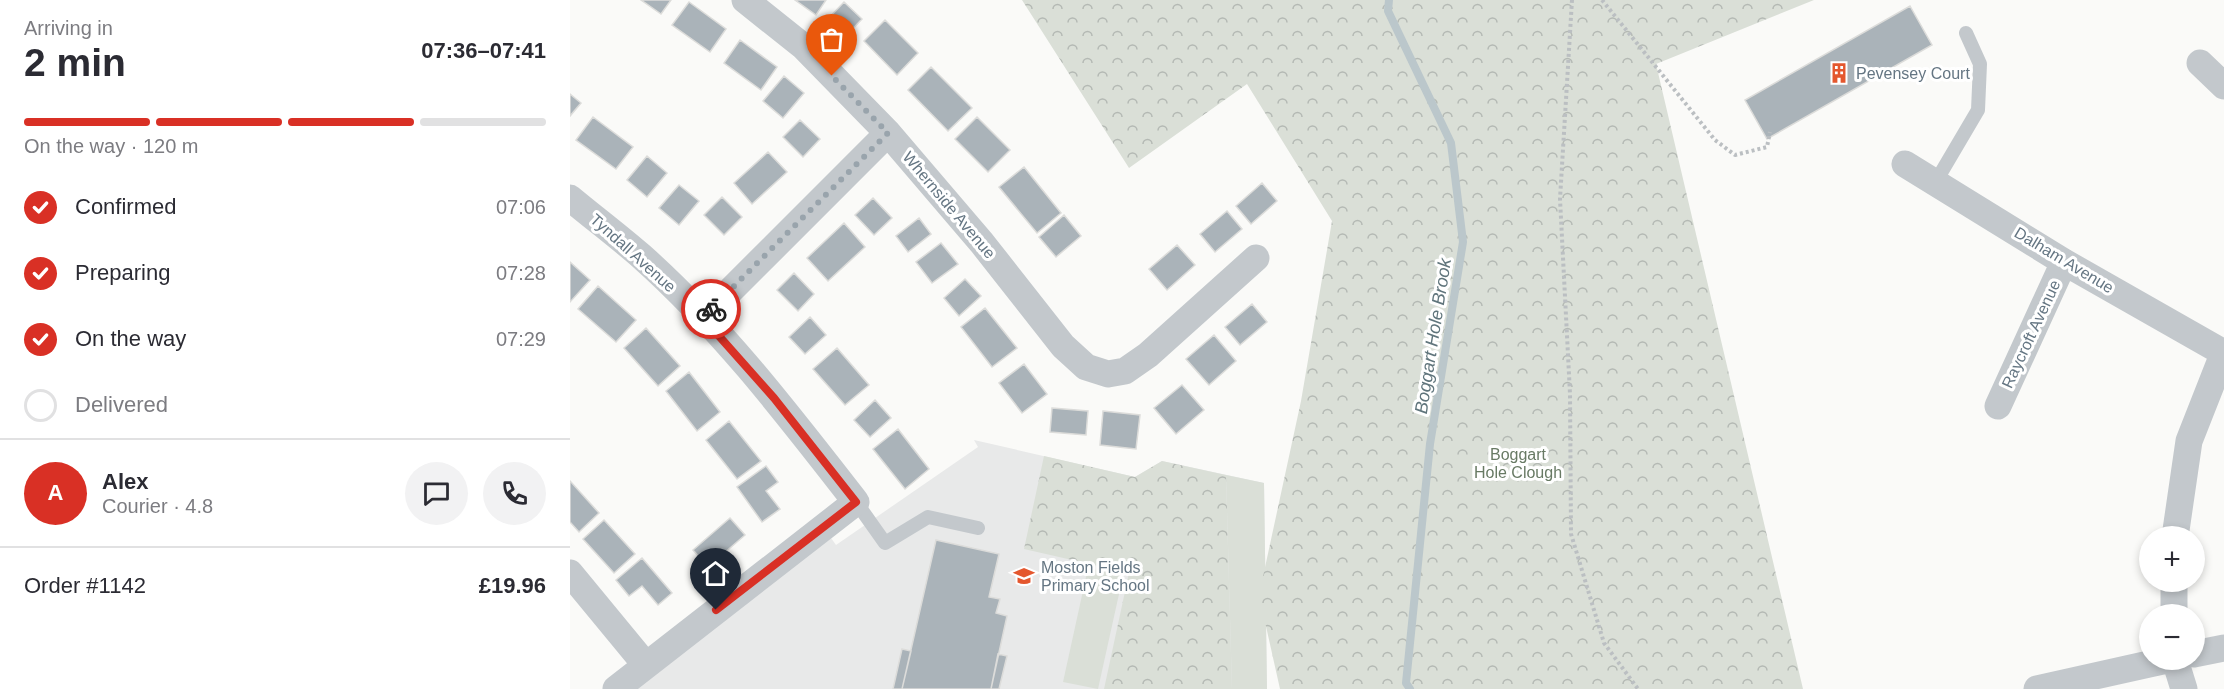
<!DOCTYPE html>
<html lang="en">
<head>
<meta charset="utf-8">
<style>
	body { margin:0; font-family:Helvetica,sans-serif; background:#f2f2f3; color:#2b2b33; height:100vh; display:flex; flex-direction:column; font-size:22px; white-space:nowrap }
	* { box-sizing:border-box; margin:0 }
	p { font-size:20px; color:#7c7c81 }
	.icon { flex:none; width:33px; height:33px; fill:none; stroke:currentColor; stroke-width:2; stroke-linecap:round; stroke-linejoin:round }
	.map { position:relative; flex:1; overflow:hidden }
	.side { display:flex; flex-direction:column; background:#fff; width:570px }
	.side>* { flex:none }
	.buttons { position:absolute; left:1569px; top:526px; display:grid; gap:12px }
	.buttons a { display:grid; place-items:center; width:66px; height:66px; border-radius:50%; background:#fff; box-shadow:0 3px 9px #0003; font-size:30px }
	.pin { position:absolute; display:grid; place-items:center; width:51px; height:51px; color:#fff; margin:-62px -26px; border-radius:50% 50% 50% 0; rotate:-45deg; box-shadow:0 0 6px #0007 }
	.pin .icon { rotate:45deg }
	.courier { position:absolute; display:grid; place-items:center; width:60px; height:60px; margin:-30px; border:4px solid #d93025; border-radius:50%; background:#fff; color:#222; box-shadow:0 2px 8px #0007 }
	.overview em { font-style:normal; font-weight:700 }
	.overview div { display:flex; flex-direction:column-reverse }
	.overview { display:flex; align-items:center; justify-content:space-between; height:102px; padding:0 24px }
	h1 { font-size:39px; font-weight:700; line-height:45px }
	.bar { display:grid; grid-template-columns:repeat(4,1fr); gap:9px 6px; align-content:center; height:72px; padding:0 24px }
	.bar i { height:8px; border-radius:4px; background:#e1e1e2 }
	.bar .on { background:#d93025 }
	.bar p { grid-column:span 4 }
	.line { display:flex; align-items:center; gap:15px; padding:0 24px; border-top:2px solid #e1e1e2 }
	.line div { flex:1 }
	.round { display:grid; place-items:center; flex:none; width:63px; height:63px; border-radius:32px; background:#f2f2f3 }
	ol { padding:0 24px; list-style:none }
	li { display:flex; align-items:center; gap:18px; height:66px }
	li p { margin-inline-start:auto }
	li .icon { padding:6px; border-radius:50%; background:#d93025; color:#fff; stroke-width:4 }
	li:last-child { color:#7c7c81 }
	li i { width:33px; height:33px; border:3px solid #e1e1e2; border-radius:50% }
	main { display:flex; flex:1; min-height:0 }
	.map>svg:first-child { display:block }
	.built { fill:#e8e9e9 }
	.grass { fill:#dadfd7 }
	.park { fill:url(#park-crowns) }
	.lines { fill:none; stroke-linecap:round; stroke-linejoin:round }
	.stream { stroke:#bbc7cb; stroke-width:8 }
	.building { fill:#aab3b9; stroke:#dcdcda; stroke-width:1.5 }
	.path { stroke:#bbbfc2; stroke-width:4; stroke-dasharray:3 3; stroke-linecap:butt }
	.service { stroke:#c3c8cc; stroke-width:14 }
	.minor { stroke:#c3c8cc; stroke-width:27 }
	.done { stroke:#99a4ac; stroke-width:6; stroke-dasharray:0 10.8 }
	.route { stroke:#d93025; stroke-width:8 }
	.labels { text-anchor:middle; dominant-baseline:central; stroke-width:6; stroke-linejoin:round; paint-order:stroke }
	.poi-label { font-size:16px; fill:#657683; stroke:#fff; text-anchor:start }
	.street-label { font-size:16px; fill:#657683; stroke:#fff }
	.park-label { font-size:16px; fill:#687a64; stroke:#fff }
	.water-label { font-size:18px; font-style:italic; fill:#60757c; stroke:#fff }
</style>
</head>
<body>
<main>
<section class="side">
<div class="overview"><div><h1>2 min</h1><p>Arriving in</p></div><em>07:36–07:41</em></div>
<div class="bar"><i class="on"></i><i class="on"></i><i class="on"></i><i></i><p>On the way · 120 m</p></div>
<ol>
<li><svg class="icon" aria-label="check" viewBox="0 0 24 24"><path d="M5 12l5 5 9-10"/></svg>Confirmed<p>07:06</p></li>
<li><svg class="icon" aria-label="check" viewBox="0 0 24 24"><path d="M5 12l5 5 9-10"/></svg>Preparing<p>07:28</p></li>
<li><svg class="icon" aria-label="check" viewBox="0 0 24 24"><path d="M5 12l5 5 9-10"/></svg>On the way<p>07:29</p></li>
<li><i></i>Delivered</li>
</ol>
<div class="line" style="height:108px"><b class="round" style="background:#d93025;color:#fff">A</b><div><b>Alex</b><p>Courier · 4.8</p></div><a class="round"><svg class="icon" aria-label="chat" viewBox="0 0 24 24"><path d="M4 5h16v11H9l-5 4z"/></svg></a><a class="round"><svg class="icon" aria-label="phone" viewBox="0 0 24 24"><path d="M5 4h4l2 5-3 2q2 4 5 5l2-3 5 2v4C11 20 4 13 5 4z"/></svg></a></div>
<div class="line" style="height:78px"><div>Order #1142</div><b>£19.96</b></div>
</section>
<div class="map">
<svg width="1654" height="689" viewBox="0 0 1654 689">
	<defs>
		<pattern id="park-crowns" width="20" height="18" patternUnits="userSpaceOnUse" patternTransform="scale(1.5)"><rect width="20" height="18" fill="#dadfd7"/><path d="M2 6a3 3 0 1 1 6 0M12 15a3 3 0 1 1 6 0" fill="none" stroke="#b4b9b4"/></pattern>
	</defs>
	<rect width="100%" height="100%" fill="#fafaf8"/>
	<path class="built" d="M404,440L565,477L592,461L694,483L697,689H61L261,538L266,545L408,447Z"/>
	<path class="grass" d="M656,475L694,483L697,689H662Z
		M518,568L553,576L528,689L493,682Z"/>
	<path class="park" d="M452,0H1244L1086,64L1233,689H710L689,595L731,401L762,221L677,84L559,168Z
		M474,456L565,477L592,461L656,475L662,689H534L559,573L454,549Z"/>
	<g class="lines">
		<path class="stream" d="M819,0L818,11L881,143L893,242L860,444L836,683L840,689"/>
	</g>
	<path class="building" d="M71,0H101L91,14Z
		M225,0H256L246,15Z
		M119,2L156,29L140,52L102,25Z
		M274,2L292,19L272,40L254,23Z
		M1340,6L1362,45L1197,139L1175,100Z
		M315,20L348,53L327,75L294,41Z
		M170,40L207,67L191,90L154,63Z
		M361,67L402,108L378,131L338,90Z
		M214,76L234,93L213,118L193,101Z
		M0,94L11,103L0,116Z
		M23,117L63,147L46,169L6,140Z
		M407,117L440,150L418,172L385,139Z
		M230,120L250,139L233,157L213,137Z
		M198,152L217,172L182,204L164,183Z
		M77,156L97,173L77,197L57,180Z
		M454,167L491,213L467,233L429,187Z
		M692,183L707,201L681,224L666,206Z
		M109,185L129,201L109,225L89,208Z
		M152,197L172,217L154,235L134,215Z
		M303,198L322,218L304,235L285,215Z
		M657,211L672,229L645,252L630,234Z
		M494,215L511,236L486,257L469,237Z
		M349,218L361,234L338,252L326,236Z
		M274,223L295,247L258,281L237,258Z
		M371,243L388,264L362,283L346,262Z
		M607,245L625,265L597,290L579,269Z
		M0,262L20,280L0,302Z
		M224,273L244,294L228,311L207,290Z
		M395,279L411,296L389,316L374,298Z
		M28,286L66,320L46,342L8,309Z
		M682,304L697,322L670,345L655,327Z
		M415,308L447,348L422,367L391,327Z
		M240,317L256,335L235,354L219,337Z
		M76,328L110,366L88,386L54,348Z
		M644,335L666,361L639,385L616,359Z
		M267,348L299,385L275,405L243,369Z
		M454,364L477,394L452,413L429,383Z
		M119,372L150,412L127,431L96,391Z
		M612,385L634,410L606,434L584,408Z
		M305,400L321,418L300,437L284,420Z
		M482,408L518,411L516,435L480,432Z
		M533,411L570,415L566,449L530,445Z
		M159,421L191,461L167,479L136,440Z
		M328,429L359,469L335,489L303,449Z
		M196,466L208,482L196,491L210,509L192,522L167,487Z
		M0,481L29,513L9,532L0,522Z
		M160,518L175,535L138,567L123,550Z
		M34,520L65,554L44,573L13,539Z
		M366,540L429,554L419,597L430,599L426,613L437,616L421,689H332Z
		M72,558L102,593L88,605L72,586L59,596L46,580Z
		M332,649L341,651L332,689H323Z
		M428,654L437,656L429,689H421Z"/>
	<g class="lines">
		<path class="path" d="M1002,0L990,199L1000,394L1001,534L1034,643L1068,689
			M1032,0L1145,140L1165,155L1197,147L1200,132"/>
		<path class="service" d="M1365,183L1408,110L1410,64L1396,33
			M286,502L315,543L358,517L408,528"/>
		<path class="minor" d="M175,0L234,47L318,133L412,243L493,346L516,367L538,374L555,371L578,355L686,258
			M1630,63L1654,86
			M1335,164L1494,262L1654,353
			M0,198C24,218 48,236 71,256C152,328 219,416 286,502L46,689
			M133,318L318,133
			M1428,406L1494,262
			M1605,537L1619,441L1654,352
			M0,573L75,664
			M1604,582V615
			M1624,654L1654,648
			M1605,660L1614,689
			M1467,689L1597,660"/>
	</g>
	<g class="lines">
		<path class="done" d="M141,309L318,133L262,76"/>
		<path class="route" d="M141,309L133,318L204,398L286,502L146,610"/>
	</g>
	<defs>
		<g id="building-bare" transform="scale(1.62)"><path d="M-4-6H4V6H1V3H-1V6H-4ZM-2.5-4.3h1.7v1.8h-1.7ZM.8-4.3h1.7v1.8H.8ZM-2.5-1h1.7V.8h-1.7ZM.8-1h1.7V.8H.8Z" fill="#e4572e" stroke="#fff" stroke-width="2.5" paint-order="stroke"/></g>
		<g id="school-bare" transform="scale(1.62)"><path d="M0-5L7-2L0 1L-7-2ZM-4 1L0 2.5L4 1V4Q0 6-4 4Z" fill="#e4572e" stroke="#fff" stroke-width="2.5" paint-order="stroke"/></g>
	</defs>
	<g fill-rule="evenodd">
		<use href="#building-bare" x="1269" y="73"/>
		<use href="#school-bare" x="454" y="576"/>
	</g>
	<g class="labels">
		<g class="poi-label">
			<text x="1286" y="73">Pevensey Court</text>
			<text x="471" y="567">Moston Fields<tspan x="471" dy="18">Primary School</tspan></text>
		</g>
		<g class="street-label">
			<text transform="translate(379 205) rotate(50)">Whernside Avenue</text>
			<text transform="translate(63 253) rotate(42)">Tyndall Avenue</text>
			<text transform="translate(1494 260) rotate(31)">Dalham Avenue</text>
			<text transform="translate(1461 334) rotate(-65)">Raycroft Avenue</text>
		</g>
		<g class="park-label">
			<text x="948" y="454">Boggart<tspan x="948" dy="18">Hole Clough</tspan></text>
		</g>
		<g class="water-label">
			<text transform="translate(863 336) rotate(-81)">Boggart Hole Brook</text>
		</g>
	</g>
</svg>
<div class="buttons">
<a>+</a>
<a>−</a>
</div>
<div class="pin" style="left:262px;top:76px;background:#ea580c"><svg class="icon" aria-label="bag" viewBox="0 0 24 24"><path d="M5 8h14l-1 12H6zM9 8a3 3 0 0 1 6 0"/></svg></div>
<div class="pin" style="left:146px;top:610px;background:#1f2937"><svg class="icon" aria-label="home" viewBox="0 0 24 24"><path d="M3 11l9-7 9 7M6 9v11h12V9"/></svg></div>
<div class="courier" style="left:141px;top:309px"><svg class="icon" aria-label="bike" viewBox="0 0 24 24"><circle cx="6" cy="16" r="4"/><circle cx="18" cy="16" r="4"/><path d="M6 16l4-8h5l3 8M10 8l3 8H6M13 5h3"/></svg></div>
</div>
</main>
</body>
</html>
